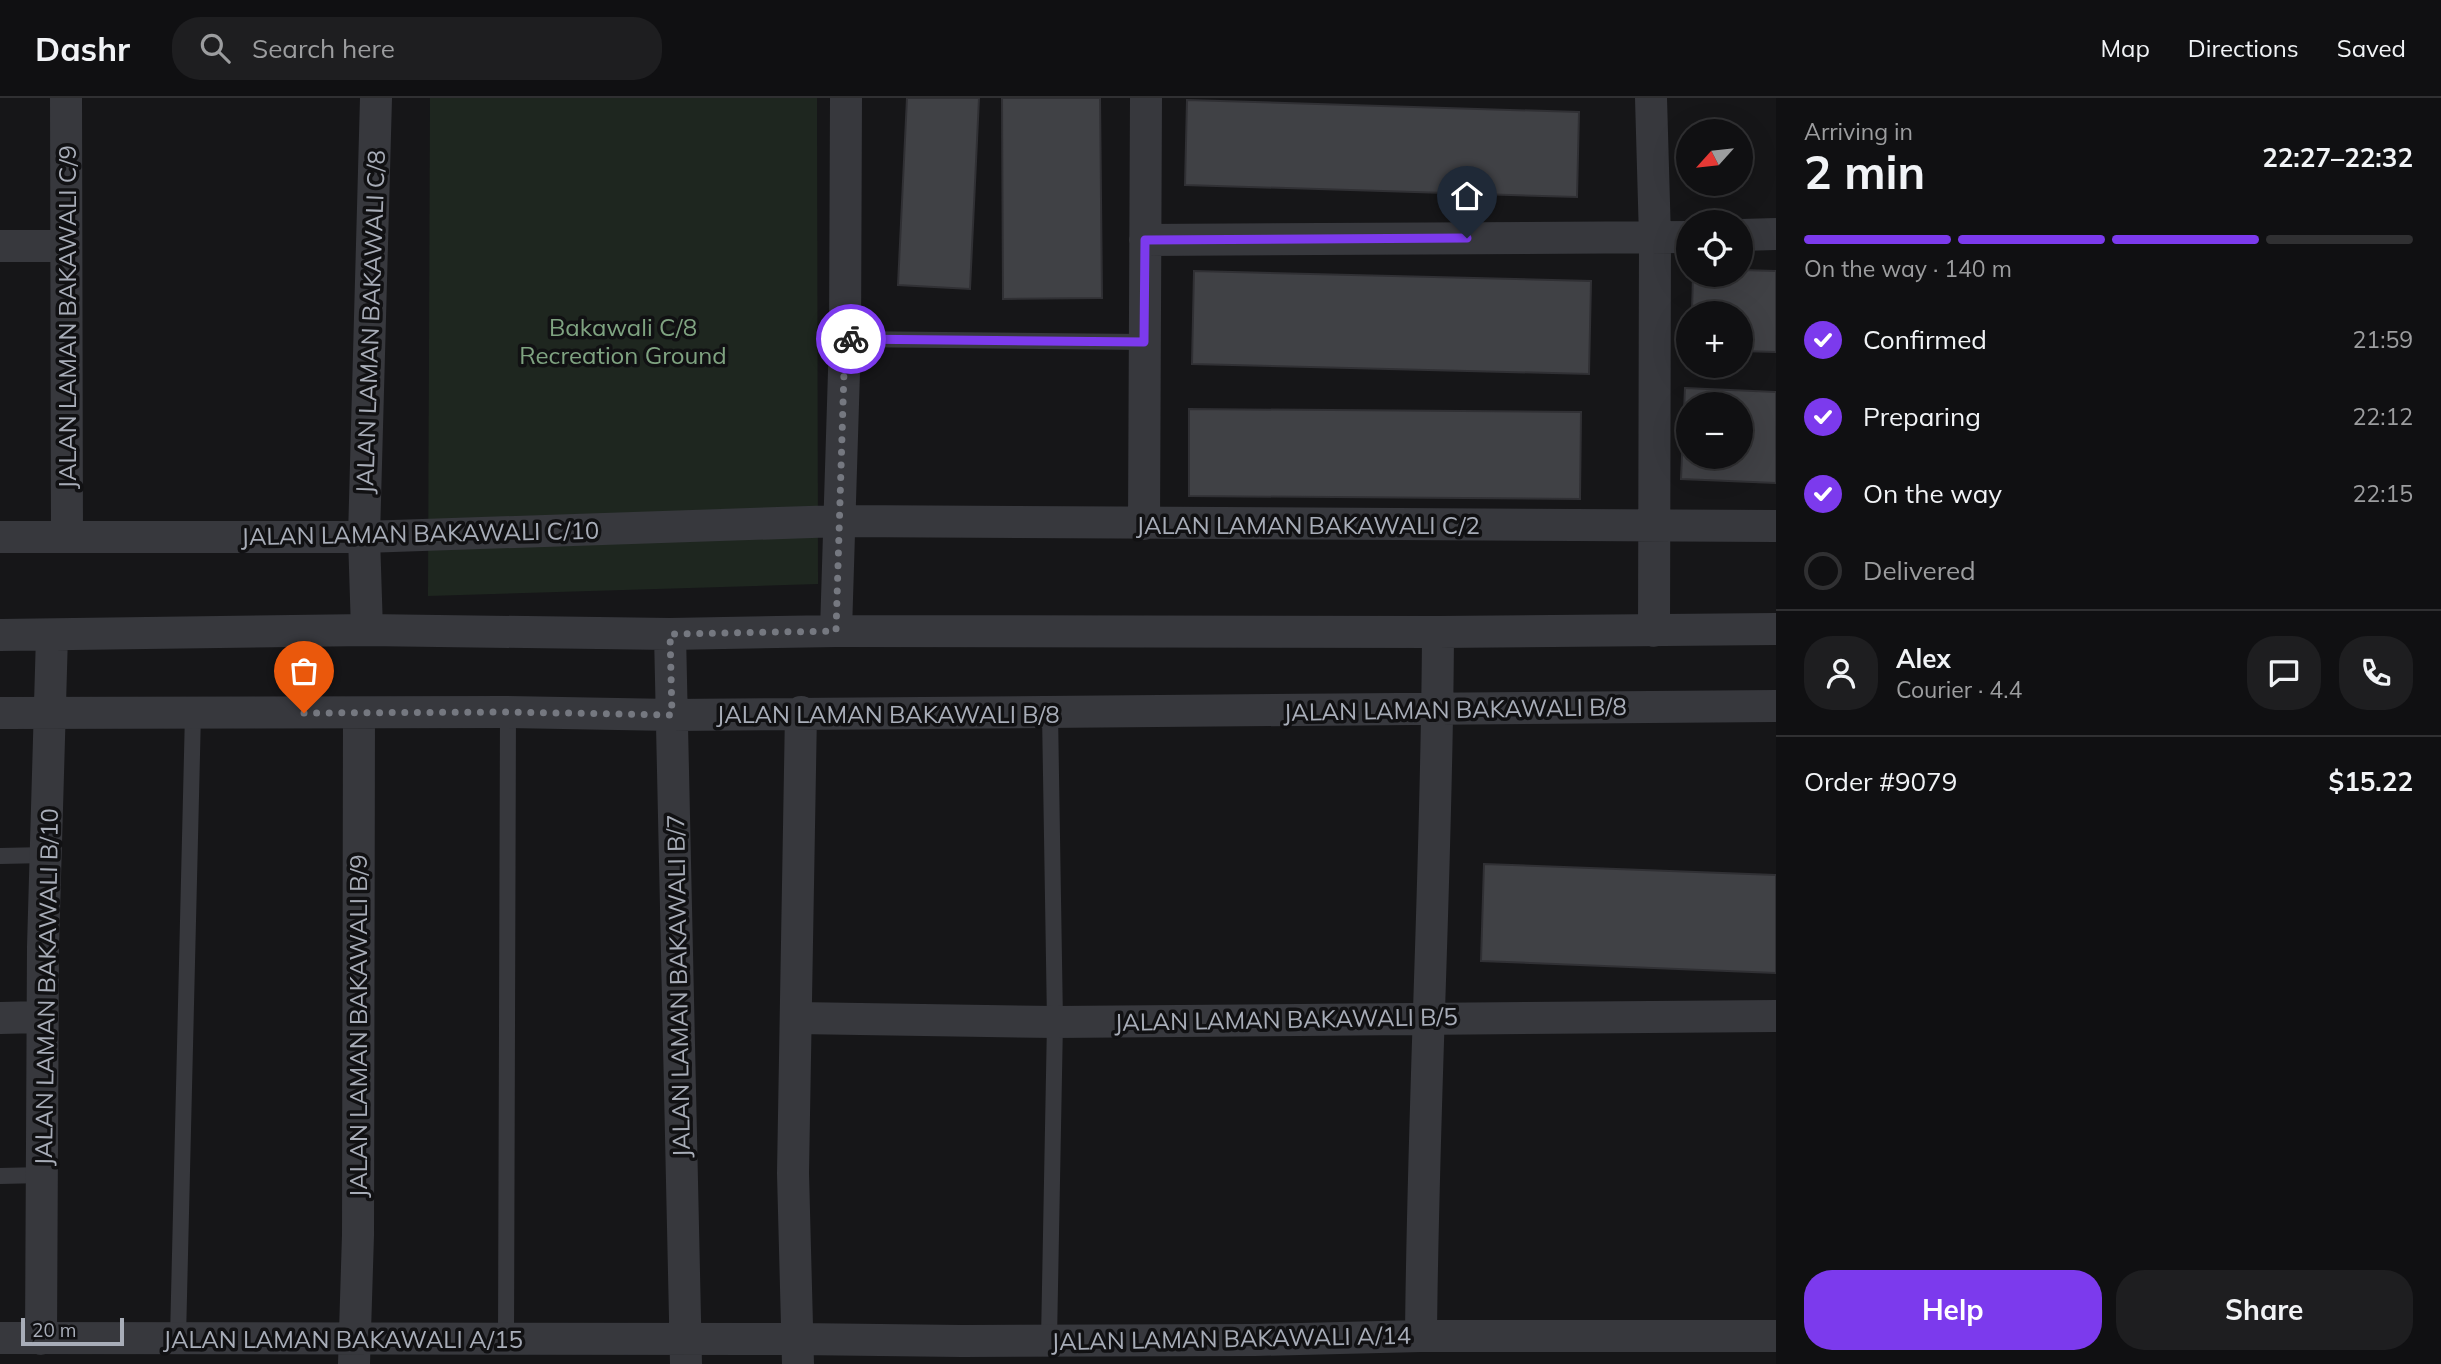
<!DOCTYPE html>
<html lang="en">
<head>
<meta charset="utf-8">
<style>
	body { margin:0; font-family:Mulish,sans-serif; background:#1e1e20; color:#f1f3f6; height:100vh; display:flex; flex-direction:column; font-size:26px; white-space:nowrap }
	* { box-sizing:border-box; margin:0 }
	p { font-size:23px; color:#9c9d9f }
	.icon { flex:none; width:38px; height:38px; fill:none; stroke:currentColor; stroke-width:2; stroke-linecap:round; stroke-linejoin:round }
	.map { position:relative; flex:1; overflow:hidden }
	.sheet { display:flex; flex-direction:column; background:#101012; width:665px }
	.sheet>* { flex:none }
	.needle { width:46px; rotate:243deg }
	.fabs { position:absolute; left:1676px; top:21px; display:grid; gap:14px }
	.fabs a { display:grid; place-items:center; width:77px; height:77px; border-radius:50%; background:#101012; box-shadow:0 7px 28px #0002,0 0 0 2px #303032; font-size:35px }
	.scale { position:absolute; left:21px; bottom:18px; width:103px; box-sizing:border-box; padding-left:7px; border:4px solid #a8adb8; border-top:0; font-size:19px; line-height:24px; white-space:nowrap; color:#a8adb8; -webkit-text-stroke:5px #111113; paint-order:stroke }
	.pin { position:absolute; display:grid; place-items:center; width:60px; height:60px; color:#fff; margin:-72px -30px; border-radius:50% 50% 50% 0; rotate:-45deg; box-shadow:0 0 7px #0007 }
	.pin .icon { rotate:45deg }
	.courier { position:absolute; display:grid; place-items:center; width:70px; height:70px; margin:-35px; border:5px solid #7c3aed; border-radius:50%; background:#fff; color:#222; box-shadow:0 2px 9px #0007 }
	.summary em { font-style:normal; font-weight:700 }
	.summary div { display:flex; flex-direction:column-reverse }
	.summary { display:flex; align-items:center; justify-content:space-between; height:119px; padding:0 28px }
	h1 { font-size:46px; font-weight:700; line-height:52px }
	.bar { display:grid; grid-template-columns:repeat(4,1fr); gap:10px 7px; align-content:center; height:84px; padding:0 28px }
	.bar i { height:9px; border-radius:5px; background:#303032 }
	.bar .current { background:#7c3aed }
	.bar p { grid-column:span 4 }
	.line { display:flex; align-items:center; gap:18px; padding:0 28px; border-top:2px solid #303032 }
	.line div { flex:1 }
	.round { display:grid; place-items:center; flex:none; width:74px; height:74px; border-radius:28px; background:#1e1e20 }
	ol { padding:0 28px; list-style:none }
	li { display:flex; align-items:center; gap:21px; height:77px }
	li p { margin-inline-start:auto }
	li .icon { padding:7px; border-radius:50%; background:#7c3aed; color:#fff; stroke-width:4 }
	li:last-child { color:#9c9d9f }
	li i { width:38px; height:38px; border:4px solid #303032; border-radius:50% }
	.action { display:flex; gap:14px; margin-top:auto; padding:14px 28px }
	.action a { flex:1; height:80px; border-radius:28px; background:#7c3aed; color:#fff; font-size:28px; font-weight:700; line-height:80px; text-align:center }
	.action a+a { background:#1e1e20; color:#f1f3f6 }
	header { display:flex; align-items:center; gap:42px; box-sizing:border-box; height:98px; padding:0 35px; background:#101012; border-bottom:2px solid #303032 }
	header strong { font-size:33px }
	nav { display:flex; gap:38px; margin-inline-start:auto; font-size:24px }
	.search { width:490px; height:63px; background:#1e1e20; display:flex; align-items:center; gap:18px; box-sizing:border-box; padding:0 24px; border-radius:28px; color:#9c9d9f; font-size:26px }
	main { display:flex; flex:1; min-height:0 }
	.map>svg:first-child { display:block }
	.green { fill:#1e261f }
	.building { fill:#404145; stroke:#303034; stroke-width:2; fill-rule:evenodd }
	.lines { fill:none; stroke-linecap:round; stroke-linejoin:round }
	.service { stroke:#37383d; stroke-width:16 }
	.minor { stroke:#37383d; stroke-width:32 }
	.done { stroke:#757880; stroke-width:7; stroke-dasharray:0 12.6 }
	.route { stroke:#7c3aed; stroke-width:9 }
	.labels { text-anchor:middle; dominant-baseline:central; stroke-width:7; stroke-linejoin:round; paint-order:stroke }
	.street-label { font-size:24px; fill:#a8adb8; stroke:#111113 }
	.park-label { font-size:24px; fill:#7fa381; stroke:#111113 }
</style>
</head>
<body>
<header>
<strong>Dashr</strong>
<div class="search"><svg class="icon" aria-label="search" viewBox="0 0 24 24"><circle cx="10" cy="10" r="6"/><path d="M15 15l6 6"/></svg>Search here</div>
<nav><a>Map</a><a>Directions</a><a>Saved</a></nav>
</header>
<main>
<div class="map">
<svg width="1776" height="1266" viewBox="0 0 1776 1266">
	<rect width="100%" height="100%" fill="#161618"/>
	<path class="green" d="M430,0H817L818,486L428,498Z"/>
	<path class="building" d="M907,0H979L970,191L898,187Z
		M1002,0H1100L1102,200L1003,201Z
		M1187,2L1579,14L1577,99L1185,87Z
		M1741,172L1776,173V254L1741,253V215H1692L1693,177H1741Z
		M1194,173L1591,183L1589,276L1192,266Z
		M1685,290L1776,294V385L1681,381ZM1689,306H1741V359H1689Z
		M1189,311L1581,314L1580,401L1189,398Z
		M1484,766L1776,777V875L1481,863Z"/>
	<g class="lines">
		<path class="service" d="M845,241L1144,244
			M0,758L46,757
			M0,1078L43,1077
			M178,1240L193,615
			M506,1242L508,614
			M1049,1242L1055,924L1050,615"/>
		<path class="minor" d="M66,0L67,439
			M1651,0L1655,140L1654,533
			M1741,137L1776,136
			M1145,142L1689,139
			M0,148H65
			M1144,426L1146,0
			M0,439H364L840,423L1776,428
			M367,532L364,439L376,0
			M836,533L845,241L846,0
			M670,536L686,1266
			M0,537L367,532L670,536L836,533L1438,534L1776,531
			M0,615L508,614L672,617L1776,608
			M0,920L42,919
			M797,920L1055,924L1776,918
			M1421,1238C1423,1003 1437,769 1438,534
			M0,1240L798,1241L962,1243L1255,1242L1421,1238H1776
			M41,1241L43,849L52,537
			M354,1266L358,1137L359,616
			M798,1266L793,1075L801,614"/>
	</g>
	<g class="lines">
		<path class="done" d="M304,615L508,614L672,617L670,536L836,533L845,241H851"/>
		<path class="route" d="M851,241L1144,244L1145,142L1467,140"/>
	</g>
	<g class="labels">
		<g class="street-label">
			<text transform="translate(67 219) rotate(-90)">JALAN LAMAN BAKAWALI C/9</text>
			<text transform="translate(370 224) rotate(-88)">JALAN LAMAN BAKAWALI C/8</text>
			<text x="1308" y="427">JALAN LAMAN BAKAWALI C/2</text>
			<text transform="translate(420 435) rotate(-1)">JALAN LAMAN BAKAWALI C/10</text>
			<text transform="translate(1455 611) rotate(-1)">JALAN LAMAN BAKAWALI B/8</text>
			<text x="888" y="616">JALAN LAMAN BAKAWALI B/8</text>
			<text transform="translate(678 888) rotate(-91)">JALAN LAMAN BAKAWALI B/7</text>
			<text transform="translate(46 889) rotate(-89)">JALAN LAMAN BAKAWALI B/10</text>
			<text transform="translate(1286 921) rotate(-1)">JALAN LAMAN BAKAWALI B/5</text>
			<text transform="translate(358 928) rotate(-90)">JALAN LAMAN BAKAWALI B/9</text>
			<text transform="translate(1231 1240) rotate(-1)">JALAN LAMAN BAKAWALI A/14</text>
			<text x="343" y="1241">JALAN LAMAN BAKAWALI A/15</text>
		</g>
		<g class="park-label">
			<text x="623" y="229">Bakawali C/8<tspan x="623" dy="28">Recreation Ground</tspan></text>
		</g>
	</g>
</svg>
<div class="fabs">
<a><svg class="needle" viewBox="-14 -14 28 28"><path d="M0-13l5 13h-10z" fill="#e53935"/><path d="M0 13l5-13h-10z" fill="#9c9d9f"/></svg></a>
<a><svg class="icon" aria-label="locate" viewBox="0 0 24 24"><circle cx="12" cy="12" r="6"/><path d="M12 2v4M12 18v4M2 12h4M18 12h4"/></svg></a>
<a>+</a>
<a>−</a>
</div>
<div class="scale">20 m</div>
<div class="pin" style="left:304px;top:615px;background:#ea580c"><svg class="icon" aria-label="bag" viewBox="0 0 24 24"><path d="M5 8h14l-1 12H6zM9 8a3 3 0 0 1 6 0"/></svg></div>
<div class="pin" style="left:1467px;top:140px;background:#1f2937"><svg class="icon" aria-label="home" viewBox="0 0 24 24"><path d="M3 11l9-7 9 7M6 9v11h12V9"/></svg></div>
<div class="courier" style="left:851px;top:241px"><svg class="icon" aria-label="bike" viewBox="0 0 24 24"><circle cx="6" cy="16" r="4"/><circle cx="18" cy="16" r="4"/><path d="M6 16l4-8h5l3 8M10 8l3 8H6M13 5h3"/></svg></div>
</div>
<section class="sheet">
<div class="summary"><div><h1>2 min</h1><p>Arriving in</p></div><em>22:27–22:32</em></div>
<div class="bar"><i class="current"></i><i class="current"></i><i class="current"></i><i></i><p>On the way · 140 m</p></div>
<ol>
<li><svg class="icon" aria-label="check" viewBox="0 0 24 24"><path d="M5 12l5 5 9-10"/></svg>Confirmed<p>21:59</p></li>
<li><svg class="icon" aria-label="check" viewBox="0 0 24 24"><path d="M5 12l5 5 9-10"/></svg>Preparing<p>22:12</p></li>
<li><svg class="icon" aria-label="check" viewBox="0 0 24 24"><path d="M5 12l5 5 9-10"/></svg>On the way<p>22:15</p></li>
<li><i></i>Delivered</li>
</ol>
<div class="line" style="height:126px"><a class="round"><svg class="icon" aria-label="person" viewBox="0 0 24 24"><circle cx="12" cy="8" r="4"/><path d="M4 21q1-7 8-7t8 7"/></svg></a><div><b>Alex</b><p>Courier · 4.4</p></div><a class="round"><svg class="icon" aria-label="chat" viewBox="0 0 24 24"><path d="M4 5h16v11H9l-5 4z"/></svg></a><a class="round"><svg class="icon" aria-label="phone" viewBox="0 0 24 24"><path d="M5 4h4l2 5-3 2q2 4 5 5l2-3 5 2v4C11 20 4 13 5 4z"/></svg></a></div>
<div class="line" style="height:91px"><div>Order #9079</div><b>$15.22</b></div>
<div class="action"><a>Help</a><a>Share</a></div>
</section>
</main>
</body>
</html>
